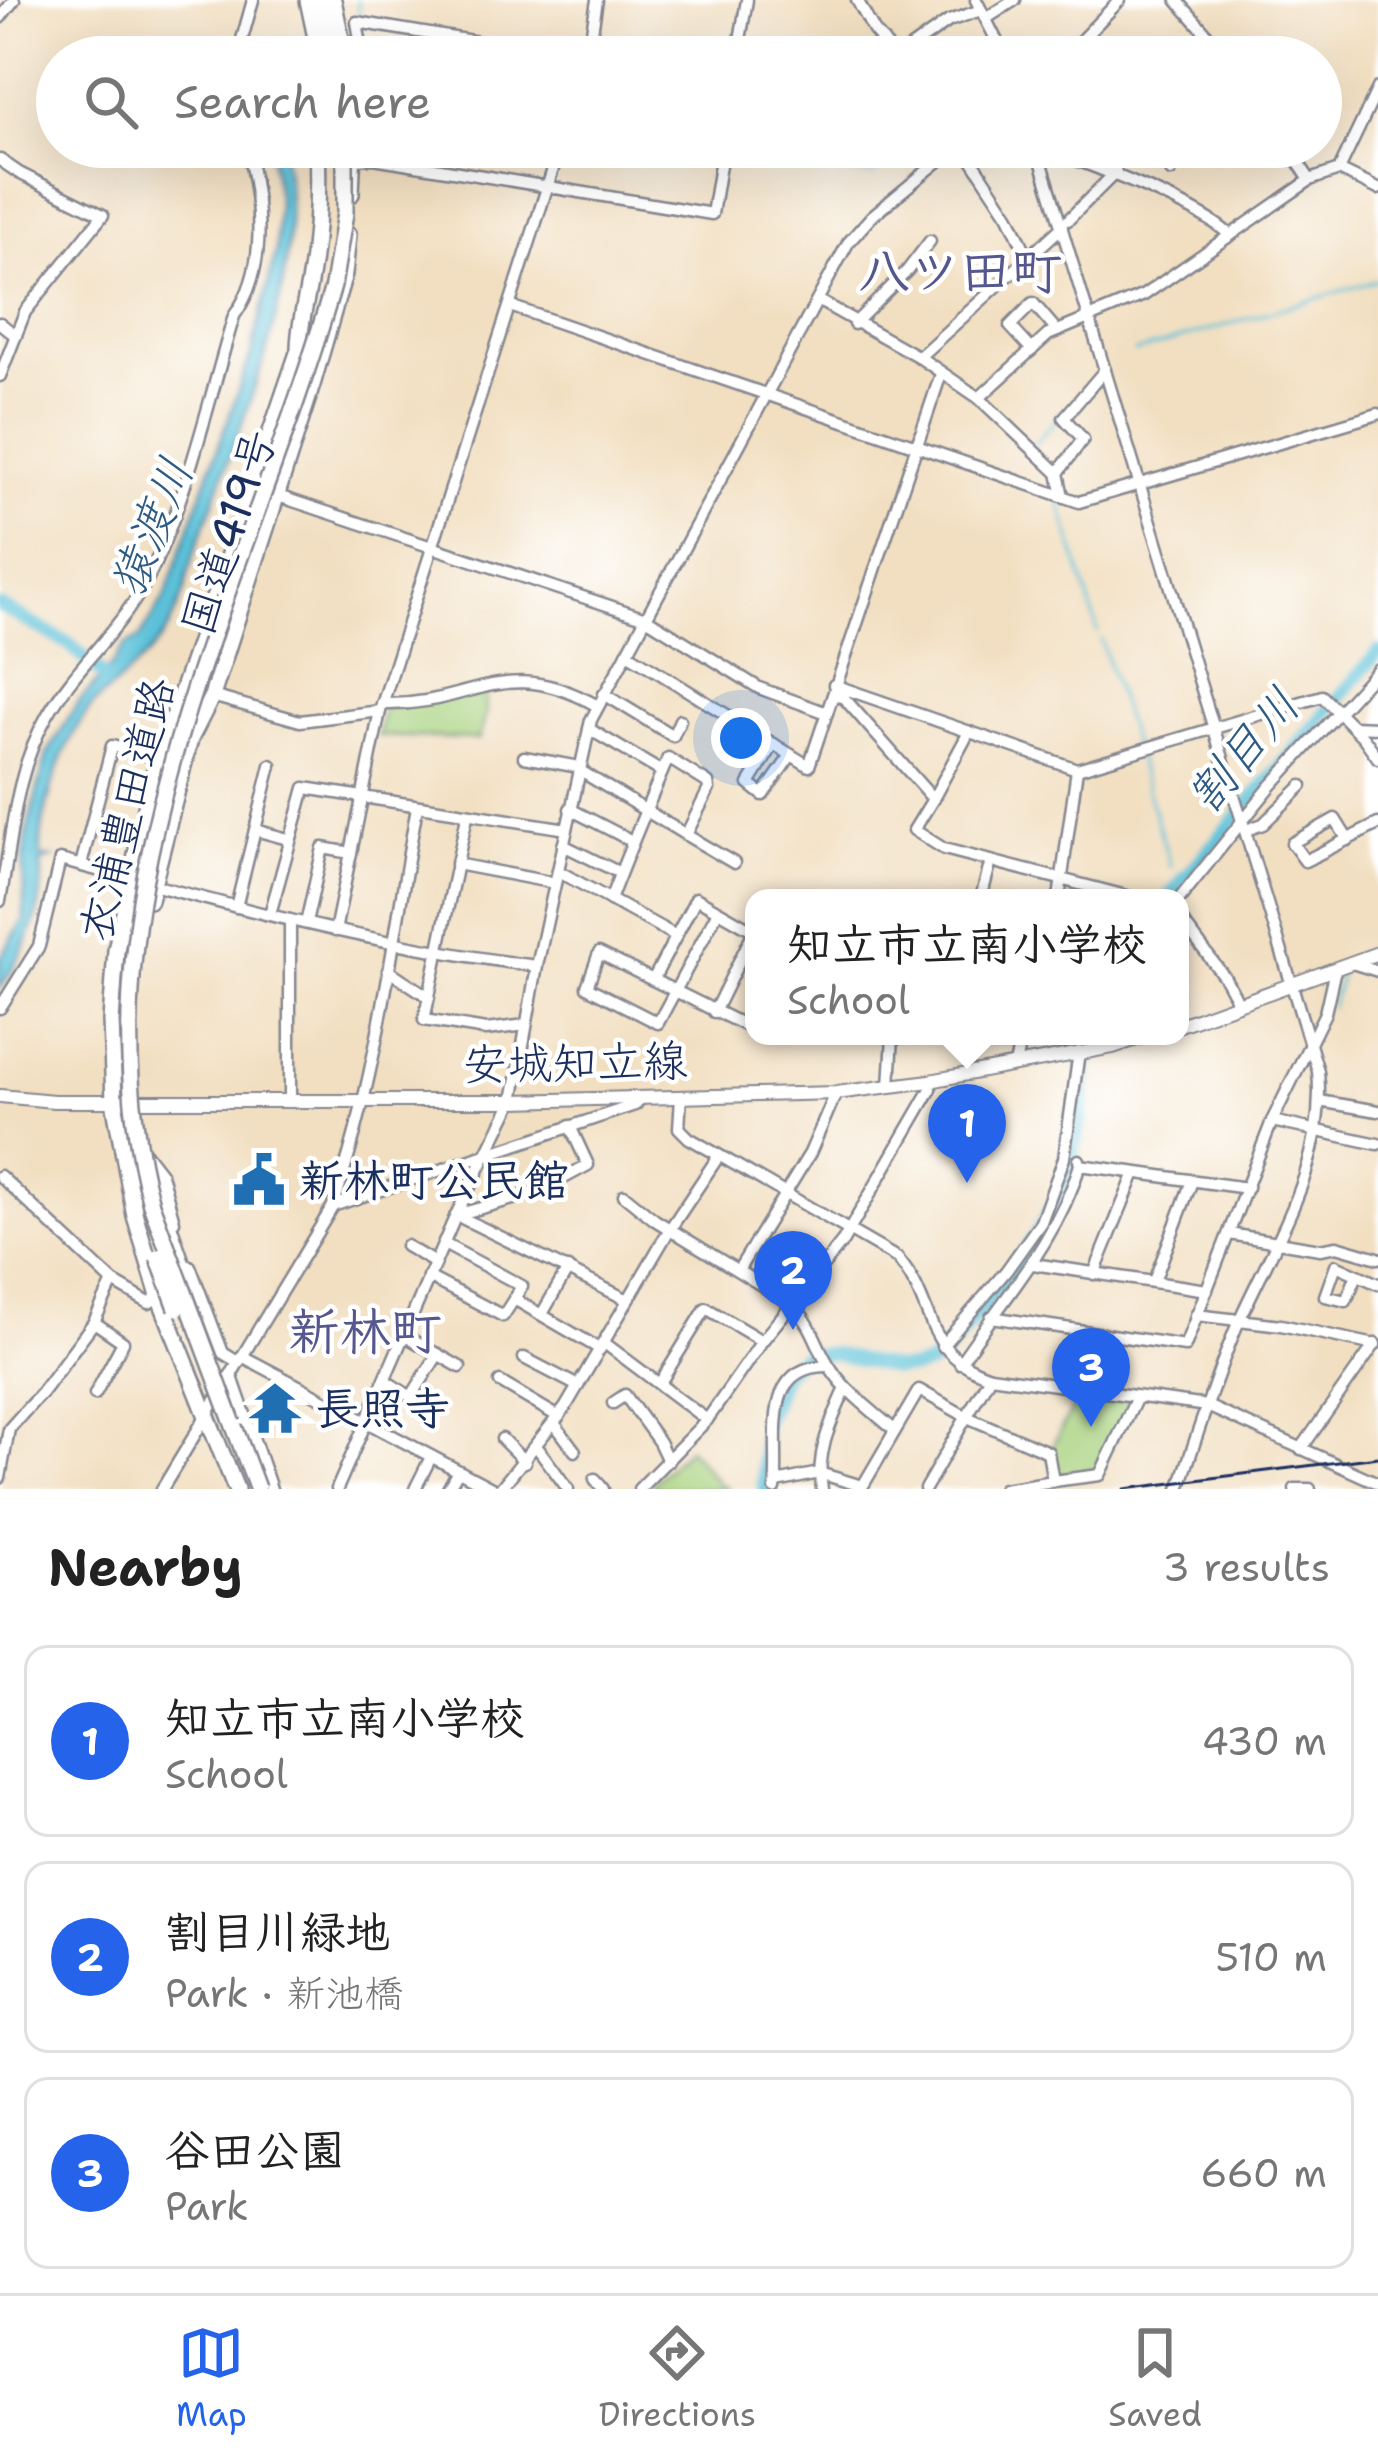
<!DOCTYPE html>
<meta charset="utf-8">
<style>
:root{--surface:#fff;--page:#f6f6f6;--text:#222;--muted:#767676;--line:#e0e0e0;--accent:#2563eb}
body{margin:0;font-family:"Shantell Sans","Klee One",sans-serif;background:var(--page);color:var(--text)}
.you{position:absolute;left:741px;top:738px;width:42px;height:42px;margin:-30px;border:9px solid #fff;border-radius:50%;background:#1a73e8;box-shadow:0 0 0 18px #1a73e833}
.badge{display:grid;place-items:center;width:78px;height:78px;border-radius:50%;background:var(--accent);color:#fff;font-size:39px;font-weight:700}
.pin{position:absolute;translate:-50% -99px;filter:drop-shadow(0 3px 6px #0008)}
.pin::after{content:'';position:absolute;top:63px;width:42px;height:36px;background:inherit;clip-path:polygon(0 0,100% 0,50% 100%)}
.popup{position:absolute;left:745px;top:889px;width:444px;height:156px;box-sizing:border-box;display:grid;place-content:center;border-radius:24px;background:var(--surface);filter:drop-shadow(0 3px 9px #0005);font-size:39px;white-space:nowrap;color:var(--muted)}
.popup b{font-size:45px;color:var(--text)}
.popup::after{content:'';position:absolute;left:50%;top:100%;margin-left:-24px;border:24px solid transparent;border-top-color:var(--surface)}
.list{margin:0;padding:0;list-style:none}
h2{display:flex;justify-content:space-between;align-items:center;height:156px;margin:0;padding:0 48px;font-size:51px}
h2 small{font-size:39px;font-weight:400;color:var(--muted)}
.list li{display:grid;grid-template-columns:78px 1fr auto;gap:36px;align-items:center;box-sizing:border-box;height:192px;margin:0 24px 24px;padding:0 24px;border:3px solid var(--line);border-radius:24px}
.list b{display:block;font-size:45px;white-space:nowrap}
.list p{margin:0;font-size:39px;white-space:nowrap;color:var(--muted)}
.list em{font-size:39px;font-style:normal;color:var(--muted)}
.icon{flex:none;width:66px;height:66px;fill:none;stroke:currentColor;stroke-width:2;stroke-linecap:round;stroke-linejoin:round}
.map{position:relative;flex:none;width:1378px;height:1489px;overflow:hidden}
.search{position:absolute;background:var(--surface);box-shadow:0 12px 48px #0002;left:36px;right:36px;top:36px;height:132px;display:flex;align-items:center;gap:30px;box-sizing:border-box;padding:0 42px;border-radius:66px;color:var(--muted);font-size:45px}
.sheet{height:804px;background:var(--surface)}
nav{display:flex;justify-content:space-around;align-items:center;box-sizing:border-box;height:168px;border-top:3px solid var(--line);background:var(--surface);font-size:33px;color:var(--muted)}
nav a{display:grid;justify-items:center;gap:6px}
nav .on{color:var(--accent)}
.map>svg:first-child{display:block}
.green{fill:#a8d27e;stroke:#62806e;stroke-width:3}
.water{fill:#5bc1d8;stroke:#3b789b;stroke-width:3}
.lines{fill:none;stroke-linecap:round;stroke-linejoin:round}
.stream{stroke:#5bc1d8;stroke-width:3}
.river{stroke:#5bc1d8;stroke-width:14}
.minor-casing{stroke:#868790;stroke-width:15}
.major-casing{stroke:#868790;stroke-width:16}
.highway-casing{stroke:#868790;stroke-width:20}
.minor{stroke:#fff;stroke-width:10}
.major{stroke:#fff;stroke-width:12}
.highway{stroke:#fff;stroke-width:15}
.rail{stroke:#1b2f5e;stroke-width:3}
.highway-bridge-casing{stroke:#868790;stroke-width:20;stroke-linecap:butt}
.highway-bridge{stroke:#fff;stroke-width:15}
.labels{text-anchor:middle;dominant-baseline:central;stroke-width:9;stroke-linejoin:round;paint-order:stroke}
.street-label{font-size:45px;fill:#1b2f5e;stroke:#fff}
.poi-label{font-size:45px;font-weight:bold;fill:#1b2f5e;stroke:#fff;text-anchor:start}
.water-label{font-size:48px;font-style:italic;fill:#2e5b83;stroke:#fff}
.quarter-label{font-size:51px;font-weight:bold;fill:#55578e;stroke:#fff}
</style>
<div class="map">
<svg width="1378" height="1489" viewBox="0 0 1378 1489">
<rect width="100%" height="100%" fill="#fff"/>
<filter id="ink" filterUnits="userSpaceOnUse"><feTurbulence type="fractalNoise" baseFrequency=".00833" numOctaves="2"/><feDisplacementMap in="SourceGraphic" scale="24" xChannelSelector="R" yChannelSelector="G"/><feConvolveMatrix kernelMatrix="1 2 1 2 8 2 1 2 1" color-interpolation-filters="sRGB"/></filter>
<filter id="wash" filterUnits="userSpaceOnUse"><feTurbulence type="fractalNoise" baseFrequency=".004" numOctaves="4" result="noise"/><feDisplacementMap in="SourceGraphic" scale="48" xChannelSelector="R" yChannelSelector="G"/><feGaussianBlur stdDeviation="2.7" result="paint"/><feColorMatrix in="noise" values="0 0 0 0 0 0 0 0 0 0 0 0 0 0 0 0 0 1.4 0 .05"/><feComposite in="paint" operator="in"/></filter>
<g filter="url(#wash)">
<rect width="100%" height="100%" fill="#f2dfc1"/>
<g class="green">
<polygon points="485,691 486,714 479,739 378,736 384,706"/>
<polygon points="1080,1393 1127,1400 1130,1405 1098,1470 1058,1477 1051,1449"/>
<polygon points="688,1448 719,1484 729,1489 657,1489 652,1483"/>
</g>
<path class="water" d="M269,147H282C310,269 252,391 213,504C203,532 188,563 185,591C178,605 173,621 165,634C147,659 121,680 98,700C66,731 38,813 41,857L52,858L41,863C47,910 25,952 0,989V958L24,919L23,863L28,826L47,754L77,704L112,665L125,645L139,639L165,597L251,354L276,252L278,199Z"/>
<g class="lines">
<g class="stream">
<polyline points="357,0 360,16"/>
<polyline points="727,149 864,174 873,174 909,147"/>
<polyline points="1135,352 1378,280"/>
<polyline points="1034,444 1062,413"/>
<polyline points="1060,502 1098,632"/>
<polyline points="1101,640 1134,747"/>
<polyline points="1137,757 1171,867"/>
<polyline points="1179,873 1184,875"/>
<polyline points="1331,1007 1341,974"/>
</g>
<g class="river">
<polyline points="0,606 69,644 109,680"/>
<polyline points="1168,898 1378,652"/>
<path d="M764,1489L763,1425L784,1373L801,1357L831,1353L895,1369H913L931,1364L949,1350C1035,1241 1090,1185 1086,1036"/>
</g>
</g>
</g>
<g filter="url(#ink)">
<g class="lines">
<g class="minor-casing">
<g id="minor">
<polyline points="857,0 874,31 896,57"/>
<polyline points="976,0 1005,57"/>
<polyline points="1177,0 1227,57"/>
<polyline points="0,18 14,0"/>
<polyline points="987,18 1015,0"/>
<polyline points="237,57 253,0"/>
<polyline points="363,57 357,22 570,57"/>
<polyline points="588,57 597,0"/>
<polyline points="737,57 747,0"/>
<polyline points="864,57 883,41"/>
<polyline points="898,57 949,21 981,10"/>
<polyline points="1065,57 1120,0"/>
<polyline points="963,147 986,147"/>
<path d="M1037,147L1318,1071C1327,1166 1275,1240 1238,1323C1215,1377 1198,1433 1179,1489"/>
<path d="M1038,147C1077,159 1207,208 1230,236"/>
<polyline points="1109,147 1117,176"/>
<polyline points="1164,147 1171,171"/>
<polyline points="1288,147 1310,180"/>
<polyline points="965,149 1009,216 1027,255"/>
<polyline points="354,159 374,158 712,214 723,147"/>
<polyline points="0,160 19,173 103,215 25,312 0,376"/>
<polyline points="1339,170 1378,88"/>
<polyline points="1068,220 1113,175"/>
<polyline points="819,301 919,357 979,398 1048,335 1144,295 1310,180 1339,170 1378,189"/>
<polyline points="510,306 1079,502 1378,414"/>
<polyline points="0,323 16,336"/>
<polyline points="854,324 907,271 930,241"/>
<polyline points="1032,350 1010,326 1033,303 1057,331"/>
<polyline points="919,357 1062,227"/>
<polyline points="979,398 1058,473 1063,496"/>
<polyline points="1058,473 1083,439 1064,418 1105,370"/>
<polyline points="278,496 646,618 759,688 827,713"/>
<polyline points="627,653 809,766 941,374"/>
<polyline points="834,685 1077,769 1322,696 1363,737 1378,758"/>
<polyline points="604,694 673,736 680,720"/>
<polyline points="834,694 844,698 933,799 914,830 944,849 1134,898"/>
<polyline points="212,696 300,721 380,711"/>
<path d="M382,704C475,707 500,652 598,706"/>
<polyline points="1352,726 1378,727"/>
<polyline points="589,729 662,772"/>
<polyline points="774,744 749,784 763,795 791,755"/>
<polyline points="524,757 579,767"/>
<path d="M579,770L686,835L709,789L708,783L668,758C648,805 628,852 610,900"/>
<polyline points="933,799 969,732"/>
<polyline points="570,809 632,841"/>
<polyline points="467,816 424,1020 486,1030 526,1025"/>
<polyline points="255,830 288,839"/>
<polyline points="1246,830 1263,824 1302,786"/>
<polyline points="686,835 734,863"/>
<polyline points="1348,840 1335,819 1292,843 1305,861 1378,824"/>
<polyline points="563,845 620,873"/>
<polyline points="456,864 555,883"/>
<polyline points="81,865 112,746 153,757"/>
<polyline points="558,871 676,936"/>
<polyline points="981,898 991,861"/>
<polyline points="1059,898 1077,769"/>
<polyline points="1180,898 1270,787 1378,669"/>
<path d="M0,901C12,837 14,774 47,716C77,663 127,625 153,568C189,489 209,400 234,316C269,267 260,203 247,147"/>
<polyline points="236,907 271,765"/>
<polyline points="270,914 305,788 567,829"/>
<polyline points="1180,918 1225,978 1239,1004"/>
<polyline points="306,923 323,848 351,853"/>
<polyline points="335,931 380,711 560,147"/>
<polyline points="754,931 696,898 653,980 754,1030"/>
<polyline points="1352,963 1378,971"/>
<polyline points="388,970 429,997"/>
<polyline points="653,980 599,953 587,987 658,1023 718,911"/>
<path d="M0,1008L39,946L60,860C218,903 375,946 537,966"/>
<polyline points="714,1012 754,931"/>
<polyline points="1015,1065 1021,1036"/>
<polyline points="890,1086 893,1036"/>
<path d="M681,1097L679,1128L689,1138L897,1258C937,1303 920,1353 990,1376L1207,1406L1378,1483"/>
<polyline points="290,1101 290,920"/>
<polyline points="1319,1101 1378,1111"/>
<polyline points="1272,1121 1378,1144"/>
<polyline points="144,1152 161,1174 174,1221"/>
<polyline points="1079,1160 1080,1165 1247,1188"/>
<polyline points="0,1176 113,1282 149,1303 159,1296"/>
<path d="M624,1195L655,1220L792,1304C816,1328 815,1346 832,1370C848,1394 873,1411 894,1430"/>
<polyline points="333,1206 635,1105 641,1098"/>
<polyline points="456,1215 628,1300"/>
<polyline points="456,1215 538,1192 588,1165 570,1126"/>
<polyline points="1229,1234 1320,1249 1337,1246 1378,1258"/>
<polyline points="444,1244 522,1286 514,1299"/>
<polyline points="406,1246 435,1263"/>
<polyline points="1033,1264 1207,1290"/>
<polyline points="190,1266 223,1353 238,1362"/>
<polyline points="739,1269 810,1153 836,1093"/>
<polyline points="1094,1274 1135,1173"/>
<polyline points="1357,1275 1346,1301 1325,1296 1336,1265 1378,1284"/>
<polyline points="428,1277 503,1316 514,1299 600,1349"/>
<polyline points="1154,1281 1192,1181"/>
<polyline points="542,1314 568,1269"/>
<polyline points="1196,1315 1281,1325 1375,1345"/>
<polyline points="991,1317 1185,1346 1272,1121 1325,1013 1335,969"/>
<polyline points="94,1322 123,1342 95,1394"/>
<polyline points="405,1336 460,1367"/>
<polyline points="603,1342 707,1420"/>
<polyline points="942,1346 1006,1271 1041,1222 1064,1158 1079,1052"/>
<polyline points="242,1356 493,1489"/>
<polyline points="524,1358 578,1386"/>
<path d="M960,1363C1004,1297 1056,1243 1080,1165"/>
<polyline points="231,1374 271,1489"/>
<polyline points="386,1381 411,1397 438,1354"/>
<polyline points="500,1382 559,1417"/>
<polyline points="660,1383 706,1308 762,1341"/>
<polyline points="1070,1388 1082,1331"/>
<polyline points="613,1403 625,1395 659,1442 668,1461"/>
<polyline points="554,1423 575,1451"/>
<polyline points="502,1439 525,1462"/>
<polyline points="537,1447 568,1489"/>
<polyline points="1301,1449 1375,1344"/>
<polyline points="0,1478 9,1429 42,1392 94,1322 113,1282"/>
<polyline points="595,1479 603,1489"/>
<polyline points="1053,1481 1100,1475 1137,1397"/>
<polyline points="777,1482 819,1473 862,1486"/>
<path d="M162,1489L333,1206C377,1078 393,939 417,807"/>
<polyline points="337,1489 456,1215 513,1101 537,966 591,720 848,243 872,216 956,147"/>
<polyline points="415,1489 431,1457"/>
<polyline points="448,1489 458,1471"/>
<polyline points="500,1489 565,1408 668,1232 718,1157"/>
<polyline points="639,1489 707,1420 762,1341 843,1241 931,1089 930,1081"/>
<path d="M775,1489C781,1445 758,1365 828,1366"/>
<path d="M822,1489C815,1453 832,1420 846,1388"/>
<polyline points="861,1489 919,1390 967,1417 1048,1452 1053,1481 1003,1489"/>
<polyline points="925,1489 990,1376"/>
<polyline points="1295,1489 1310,1489"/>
</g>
</g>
<g class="major-casing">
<g id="major">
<polyline points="1180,1025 1378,953"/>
<polyline points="0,1096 54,1101 513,1101 836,1093 930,1081 1113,1047 1146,1036"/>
</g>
</g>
<g class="highway-casing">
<g id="highway">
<polyline points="308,0 320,57"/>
<polyline points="322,0 335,57"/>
<polyline points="333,0 345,57"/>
<polyline points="351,194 353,147"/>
<polyline points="149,900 190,739 212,696 312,385 344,274 348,235"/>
<polyline points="153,1180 187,1279"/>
<path d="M236,1489L159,1296L135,1216L114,1101L111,1021L116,950L152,779L299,350C299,326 305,306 309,283C317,239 319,192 317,147"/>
</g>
</g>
<use href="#minor" class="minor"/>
<use href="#major" class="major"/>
<use href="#highway" class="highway"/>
<polyline class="rail" points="1125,1489 1378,1457"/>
<g class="highway-bridge-casing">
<g id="highway-bridge">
<polyline points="158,1257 177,1308"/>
<path d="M257,1488L151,1204C68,890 248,582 333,286L345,213V147"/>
</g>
</g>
<use href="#highway-bridge" class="highway-bridge"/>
</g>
</g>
<defs>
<g id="civic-bare" transform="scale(4.14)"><path d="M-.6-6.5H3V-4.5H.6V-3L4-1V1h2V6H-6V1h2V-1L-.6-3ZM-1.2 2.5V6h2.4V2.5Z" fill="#1f6fb2" stroke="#fff" stroke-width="2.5" paint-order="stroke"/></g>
<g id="temple-bare" transform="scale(4.14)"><path d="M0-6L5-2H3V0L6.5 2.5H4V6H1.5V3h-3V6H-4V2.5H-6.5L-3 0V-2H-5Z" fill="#1f6fb2" stroke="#fff" stroke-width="2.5" paint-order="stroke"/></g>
</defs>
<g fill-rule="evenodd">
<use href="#civic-bare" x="259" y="1180"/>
<use href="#temple-bare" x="275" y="1408"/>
</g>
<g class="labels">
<g class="street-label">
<text transform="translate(228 532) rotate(-72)">国道419号</text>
<text transform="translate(126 809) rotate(-76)">衣浦豊田道路</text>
<text transform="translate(575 1062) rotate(-1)">安城知立線</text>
</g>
<g class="poi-label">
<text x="299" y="1180">新林町公民館</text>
<text x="315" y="1408">長照寺</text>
</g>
<g class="water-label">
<text transform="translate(151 527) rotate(-68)">猿渡川</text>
<text transform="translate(1243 750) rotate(-50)">割目川</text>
</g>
<g class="quarter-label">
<text x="960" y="271">八ツ田町</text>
<text x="365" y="1331">新林町</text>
</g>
</g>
</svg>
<div class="you"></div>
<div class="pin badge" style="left:967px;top:1183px">1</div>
<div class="popup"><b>知立市立南小学校</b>School</div>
<div class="pin badge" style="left:793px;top:1330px">2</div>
<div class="pin badge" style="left:1091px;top:1427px">3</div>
<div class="search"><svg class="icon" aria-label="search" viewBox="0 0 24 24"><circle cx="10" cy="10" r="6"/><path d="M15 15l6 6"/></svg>Search here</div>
</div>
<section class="sheet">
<h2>Nearby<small>3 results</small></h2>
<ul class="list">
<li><span class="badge">1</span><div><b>知立市立南小学校</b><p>School</p></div><em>430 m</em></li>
<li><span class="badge">2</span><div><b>割目川緑地</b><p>Park · 新池橋</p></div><em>510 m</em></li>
<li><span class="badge">3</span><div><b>谷田公園</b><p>Park</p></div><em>660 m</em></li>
</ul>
</section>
<nav>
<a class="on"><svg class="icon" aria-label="map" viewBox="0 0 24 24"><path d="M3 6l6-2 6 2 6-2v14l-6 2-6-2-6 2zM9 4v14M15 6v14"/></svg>Map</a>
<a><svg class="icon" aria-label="directions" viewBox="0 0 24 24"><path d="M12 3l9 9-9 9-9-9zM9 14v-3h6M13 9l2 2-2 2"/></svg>Directions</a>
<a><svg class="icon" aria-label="saved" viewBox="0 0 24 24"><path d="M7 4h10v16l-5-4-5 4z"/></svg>Saved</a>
</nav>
